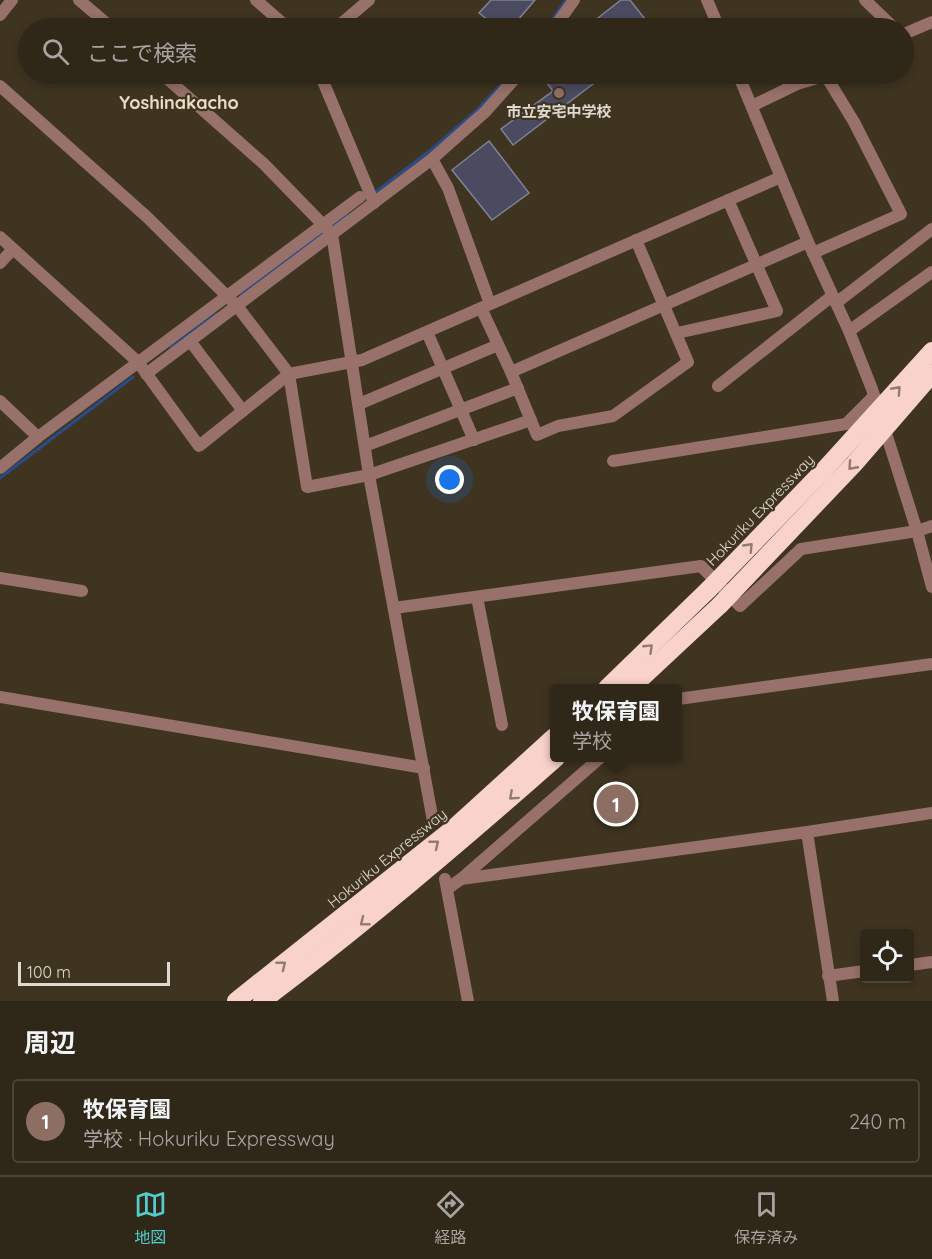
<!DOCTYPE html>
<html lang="ja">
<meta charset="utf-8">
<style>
:root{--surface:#2f2718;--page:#3b3325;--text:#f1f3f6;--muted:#a7a5a2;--line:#4a4437;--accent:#52cdce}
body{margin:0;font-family:Quicksand,"Noto Sans JP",sans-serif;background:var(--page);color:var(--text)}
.controls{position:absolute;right:18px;bottom:18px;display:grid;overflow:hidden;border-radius:6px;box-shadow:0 3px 9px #0003}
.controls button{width:54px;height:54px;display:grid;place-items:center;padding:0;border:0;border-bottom:2px solid var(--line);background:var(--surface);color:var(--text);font:30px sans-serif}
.scale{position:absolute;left:18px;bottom:15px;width:152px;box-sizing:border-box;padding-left:6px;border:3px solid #e0d9cd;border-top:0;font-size:16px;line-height:21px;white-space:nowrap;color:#e0d9cd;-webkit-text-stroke:4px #3f3420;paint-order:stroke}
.you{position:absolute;left:450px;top:480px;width:21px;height:21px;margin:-15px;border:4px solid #fff;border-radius:50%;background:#1a73e8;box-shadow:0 0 0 9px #1a73e833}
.badge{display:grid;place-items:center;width:39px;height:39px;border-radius:50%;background:var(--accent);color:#fff;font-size:20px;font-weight:700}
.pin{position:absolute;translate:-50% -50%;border:3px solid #fff;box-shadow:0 2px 6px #0006}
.popup{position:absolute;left:550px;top:684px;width:132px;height:78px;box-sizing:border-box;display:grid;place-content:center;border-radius:6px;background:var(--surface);filter:drop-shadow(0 2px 4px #0005);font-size:20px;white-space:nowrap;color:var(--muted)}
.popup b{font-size:22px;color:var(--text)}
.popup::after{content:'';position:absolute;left:50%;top:100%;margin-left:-12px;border:12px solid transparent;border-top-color:var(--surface)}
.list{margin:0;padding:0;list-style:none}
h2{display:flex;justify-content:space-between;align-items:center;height:78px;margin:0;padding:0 24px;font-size:26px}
h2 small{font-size:20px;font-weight:400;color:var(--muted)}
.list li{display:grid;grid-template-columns:39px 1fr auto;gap:18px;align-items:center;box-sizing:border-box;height:84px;margin:0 12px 12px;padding:0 12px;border:2px solid var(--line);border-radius:6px}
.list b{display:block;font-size:22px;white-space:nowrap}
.list p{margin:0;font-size:20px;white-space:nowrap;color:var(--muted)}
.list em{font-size:20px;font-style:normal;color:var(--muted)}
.icon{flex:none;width:33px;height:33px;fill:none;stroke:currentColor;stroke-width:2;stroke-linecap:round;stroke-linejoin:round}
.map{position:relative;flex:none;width:932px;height:1001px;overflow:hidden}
.search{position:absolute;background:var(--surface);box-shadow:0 3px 9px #0003;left:18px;right:18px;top:18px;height:66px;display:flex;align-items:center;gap:15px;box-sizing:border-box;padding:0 21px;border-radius:33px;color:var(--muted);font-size:22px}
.sheet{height:174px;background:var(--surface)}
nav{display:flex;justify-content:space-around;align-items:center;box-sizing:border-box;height:84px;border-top:2px solid var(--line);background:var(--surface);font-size:16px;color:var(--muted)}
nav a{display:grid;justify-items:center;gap:3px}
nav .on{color:var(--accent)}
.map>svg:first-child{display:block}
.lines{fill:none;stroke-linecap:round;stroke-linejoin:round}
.stream{stroke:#2a4a89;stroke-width:3}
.building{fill:#4a4b60;stroke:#808198;stroke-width:1.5}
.minor{stroke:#97716a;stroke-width:12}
.highway{stroke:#f9d3cb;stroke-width:18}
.highway-bridge{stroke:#f9d3cb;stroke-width:18}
.oneway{stroke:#937c6d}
.education-dot{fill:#8d6e63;stroke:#3f3420;stroke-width:2}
.labels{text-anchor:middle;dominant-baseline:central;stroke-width:4.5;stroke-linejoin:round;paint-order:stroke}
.poi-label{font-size:15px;font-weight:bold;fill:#e0d9cd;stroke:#3f3420}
.street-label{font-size:15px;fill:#e0d9cd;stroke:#3f3420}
.quarter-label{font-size:18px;font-weight:bold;fill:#ebddc5;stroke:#3f3420}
</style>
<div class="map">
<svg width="932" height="1001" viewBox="0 0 932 1001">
<rect width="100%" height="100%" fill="#3f3420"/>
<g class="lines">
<g class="stream">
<polyline points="546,28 566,0"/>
<polyline points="373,194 432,149 476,111 511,74"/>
<polyline points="331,227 347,214"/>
<polyline points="241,295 325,231"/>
<polyline points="170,348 216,314"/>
<polyline points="0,478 133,377"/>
</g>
</g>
<g class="building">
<polygon points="491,0 535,0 511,28 498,28 479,13"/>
<polygon points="621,0 630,0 652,28 600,28 594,21"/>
<polygon points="560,74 606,74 513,145 501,129 553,91 547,83"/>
<polygon points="489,141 529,193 492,220 452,170"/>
</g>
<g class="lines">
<g class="minor">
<polyline points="79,0 112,28"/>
<polyline points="256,0 288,28"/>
<polyline points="707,0 719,28"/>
<polyline points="865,0 894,28"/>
<polyline points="0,15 12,0"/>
<polyline points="336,28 369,0"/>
<polyline points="554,28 574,0"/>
<polyline points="904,34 932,22"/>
<polyline points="162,74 264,164 332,234 369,475 433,821"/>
<polyline points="320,74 374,203"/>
<polyline points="738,74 808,242 849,331 872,389 917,531 932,587"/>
<polyline points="0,86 147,217 237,306 289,374 307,487 369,475 531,420"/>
<polyline points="752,106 797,84 831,74"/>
<polyline points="432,159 448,188 490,304"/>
<polyline points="0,237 138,362 199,446 289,374 362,360 781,177"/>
<polyline points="813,253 901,214 854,122 826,76"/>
<polyline points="0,263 13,249"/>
<polyline points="836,303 932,229"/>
<polyline points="481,308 511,372 537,435 558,426 613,416 688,362 636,240"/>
<polyline points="849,331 932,272"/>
<polyline points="427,332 474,440"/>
<polyline points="677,333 777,311 728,200"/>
<polyline points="190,341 243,411"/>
<polyline points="511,372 808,242"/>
<polyline points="146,374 432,159 485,112 519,74"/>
<polyline points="718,386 832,296"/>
<polyline points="0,401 38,437"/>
<polyline points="359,404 498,345"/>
<polyline points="365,446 518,388"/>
<polyline points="613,461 846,424 874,396"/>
<polyline points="0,468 38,437 360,197"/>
<polyline points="0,578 82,591"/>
<polyline points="477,597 502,725"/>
<polyline points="394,608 701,566 740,606 801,549 917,531 932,526"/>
<polyline points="0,697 424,768"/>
<polyline points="678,699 932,664"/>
<polyline points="807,832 833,1001"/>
<polyline points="445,879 468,1001"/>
<polyline points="461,879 807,832 932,813"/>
<polyline points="447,889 461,879 600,758"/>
<polyline points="910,965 932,962"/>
<polyline points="828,976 864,971"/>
</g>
<g class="highway">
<polyline points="607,688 709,589"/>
<polyline points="631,688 720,605"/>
<polyline points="236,1001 455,827 554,737"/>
<path d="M262,1001C364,925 461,842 556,758"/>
</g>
<g class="highway-bridge">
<polyline points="709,589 824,470 932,351"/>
<polyline points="720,605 854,464 932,374"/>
</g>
</g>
<defs><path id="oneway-chevron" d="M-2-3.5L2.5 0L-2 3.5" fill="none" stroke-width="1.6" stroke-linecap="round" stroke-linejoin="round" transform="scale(1.5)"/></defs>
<g class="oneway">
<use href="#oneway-chevron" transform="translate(897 390) rotate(-48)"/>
<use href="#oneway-chevron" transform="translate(852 466) rotate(132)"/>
<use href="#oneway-chevron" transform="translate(749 547) rotate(-46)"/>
<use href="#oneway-chevron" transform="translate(649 648) rotate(-44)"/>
<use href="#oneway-chevron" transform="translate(513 796) rotate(138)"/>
<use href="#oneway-chevron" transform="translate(435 844) rotate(-39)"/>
<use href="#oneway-chevron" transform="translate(364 922) rotate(141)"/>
<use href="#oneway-chevron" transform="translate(282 965) rotate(-38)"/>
</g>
<circle class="education-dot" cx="559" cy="93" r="6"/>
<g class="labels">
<g class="poi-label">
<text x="559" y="111">市立安宅中学校</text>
</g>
<g class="street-label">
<text transform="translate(760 510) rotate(-46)">Hokuriku Expressway</text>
<text transform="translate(387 858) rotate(-39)">Hokuriku Expressway</text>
</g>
<g class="quarter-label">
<text x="179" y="102">Yoshinakacho</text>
</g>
</g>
</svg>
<div class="controls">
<button><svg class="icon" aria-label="locate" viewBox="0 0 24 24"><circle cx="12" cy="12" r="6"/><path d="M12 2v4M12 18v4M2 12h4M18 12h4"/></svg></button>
</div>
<div class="scale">100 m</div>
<div class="you"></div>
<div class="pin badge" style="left:616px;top:804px;background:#8d6e63">1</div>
<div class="popup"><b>牧保育園</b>学校</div>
<div class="search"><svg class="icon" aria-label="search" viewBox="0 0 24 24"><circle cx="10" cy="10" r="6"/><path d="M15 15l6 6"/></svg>ここで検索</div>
</div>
<section class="sheet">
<h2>周辺<small></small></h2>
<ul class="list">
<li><span class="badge" style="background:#8d6e63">1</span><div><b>牧保育園</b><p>学校 · Hokuriku Expressway</p></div><em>240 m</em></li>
</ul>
</section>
<nav>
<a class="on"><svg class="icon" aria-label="map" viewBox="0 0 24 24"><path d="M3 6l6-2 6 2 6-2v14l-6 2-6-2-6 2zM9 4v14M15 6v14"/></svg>地図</a>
<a><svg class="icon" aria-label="directions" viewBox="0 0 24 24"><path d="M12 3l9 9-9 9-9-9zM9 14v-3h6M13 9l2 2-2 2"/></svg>経路</a>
<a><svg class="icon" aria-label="saved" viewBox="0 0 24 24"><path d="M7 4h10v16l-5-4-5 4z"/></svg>保存済み</a>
</nav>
